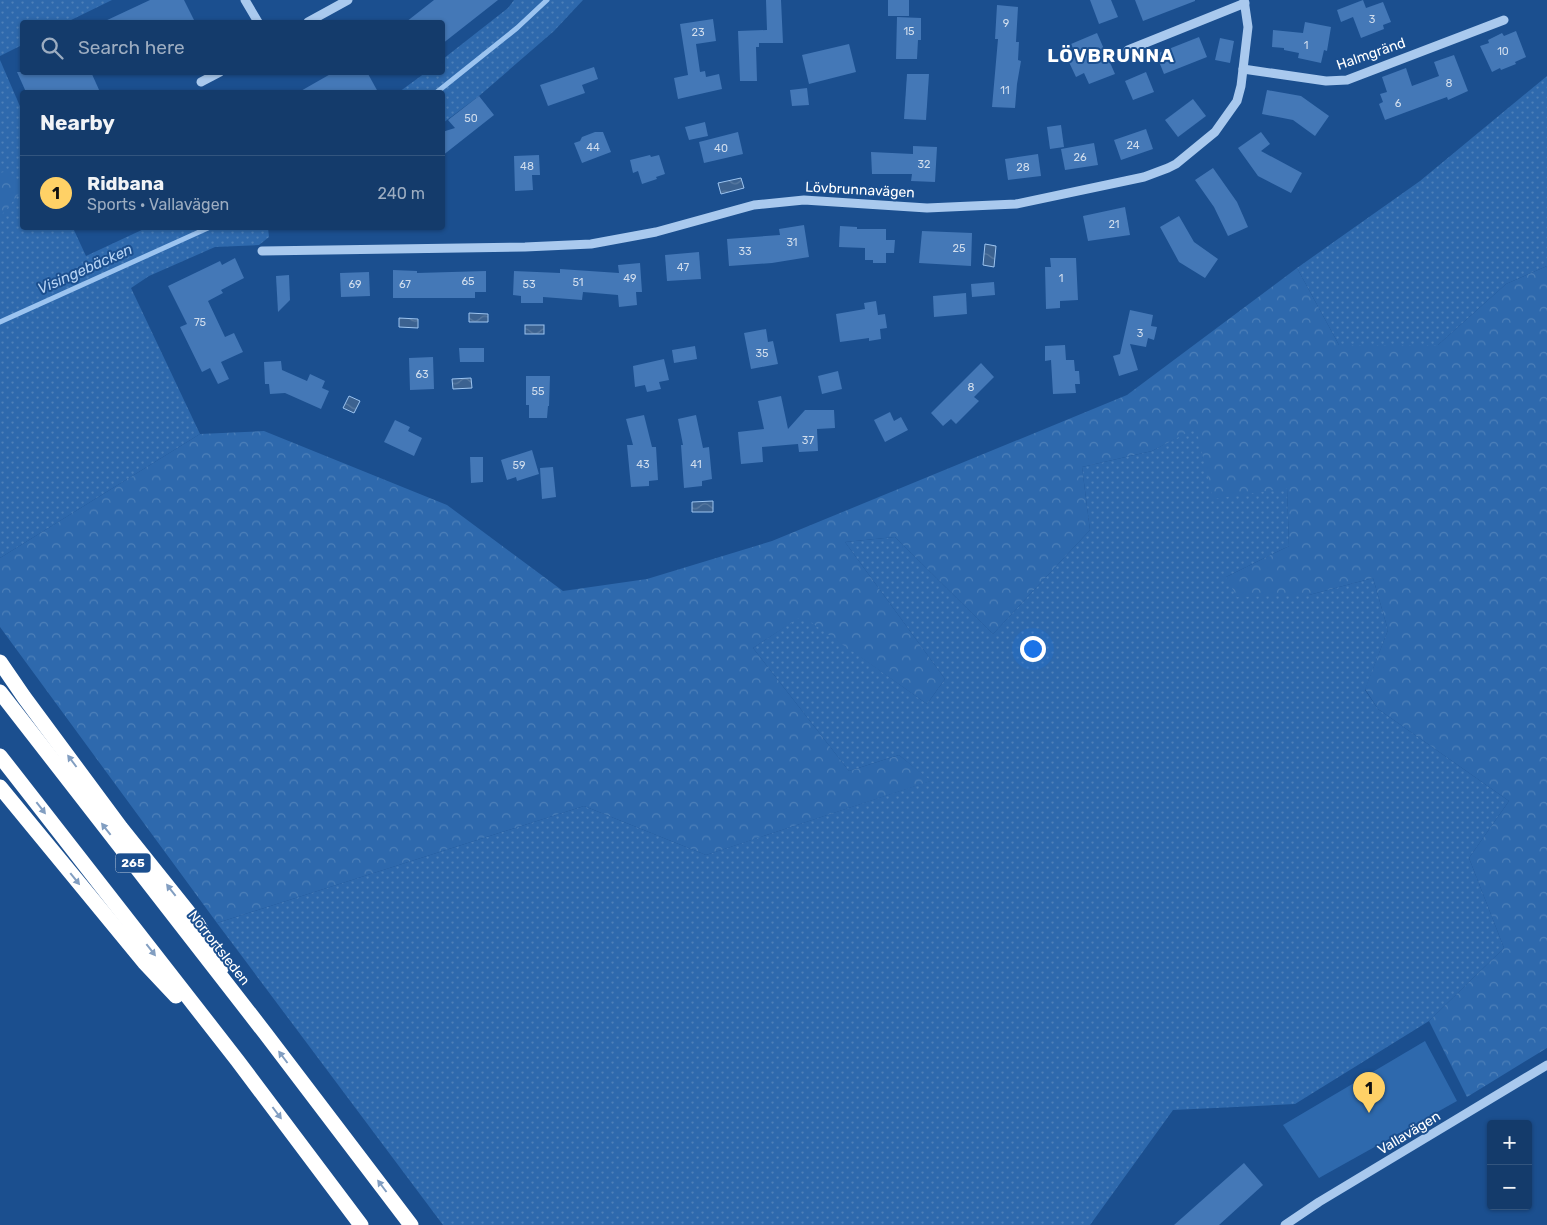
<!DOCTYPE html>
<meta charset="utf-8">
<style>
:root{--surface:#143b6b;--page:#1d4271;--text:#f1f3f6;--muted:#9dadc1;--line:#33557e;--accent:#ffd166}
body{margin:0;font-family:Rubik,sans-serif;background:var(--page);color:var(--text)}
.controls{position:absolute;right:15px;bottom:15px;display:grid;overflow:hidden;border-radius:5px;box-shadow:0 1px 4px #0004}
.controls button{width:45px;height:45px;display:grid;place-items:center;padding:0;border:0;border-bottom:1px solid var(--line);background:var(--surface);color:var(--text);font:25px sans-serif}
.you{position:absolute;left:1032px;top:648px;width:18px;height:18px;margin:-12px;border:4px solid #fff;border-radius:50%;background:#1a73e8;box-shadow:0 0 0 8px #1a73e833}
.badge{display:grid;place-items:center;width:32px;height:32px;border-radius:50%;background:var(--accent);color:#111;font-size:16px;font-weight:700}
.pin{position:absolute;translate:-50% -41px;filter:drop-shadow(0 1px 2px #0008)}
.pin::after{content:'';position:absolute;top:26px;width:18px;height:15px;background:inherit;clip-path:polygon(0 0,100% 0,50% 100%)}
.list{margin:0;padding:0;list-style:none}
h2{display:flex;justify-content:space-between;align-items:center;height:65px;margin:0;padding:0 20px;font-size:21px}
h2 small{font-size:16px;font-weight:400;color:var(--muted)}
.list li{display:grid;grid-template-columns:32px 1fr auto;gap:15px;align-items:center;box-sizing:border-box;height:75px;padding:0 20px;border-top:1px solid var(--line)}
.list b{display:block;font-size:19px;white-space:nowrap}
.list p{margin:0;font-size:16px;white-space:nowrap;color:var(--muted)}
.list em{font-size:16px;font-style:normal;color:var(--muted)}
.icon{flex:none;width:28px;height:28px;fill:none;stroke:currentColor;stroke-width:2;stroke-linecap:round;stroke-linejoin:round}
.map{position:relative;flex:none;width:1547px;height:1225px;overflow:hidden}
.search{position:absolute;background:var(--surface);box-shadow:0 1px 4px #0004;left:20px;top:20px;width:425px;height:55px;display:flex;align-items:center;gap:12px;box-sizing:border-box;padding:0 18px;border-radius:5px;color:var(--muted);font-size:19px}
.panel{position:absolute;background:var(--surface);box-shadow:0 1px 4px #0004;left:20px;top:90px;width:425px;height:140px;border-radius:5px}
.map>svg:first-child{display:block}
.grass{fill:url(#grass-dots)}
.forest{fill:url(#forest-crowns)}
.pitch{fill:#2e69ad}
.water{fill:url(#water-waves);stroke:#9cc4f0}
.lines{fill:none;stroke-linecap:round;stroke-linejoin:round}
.stream{stroke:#9cc4f0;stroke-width:5}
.building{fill:#4478b7}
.minor{stroke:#a9c9ee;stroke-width:9}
.highway{stroke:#fff;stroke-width:15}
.oneway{fill:#829ec1}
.labels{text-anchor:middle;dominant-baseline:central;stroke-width:4;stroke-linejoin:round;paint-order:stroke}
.number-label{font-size:11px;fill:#d0dded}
.shield{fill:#1b4f8f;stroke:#bbcadd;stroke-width:1}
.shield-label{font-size:12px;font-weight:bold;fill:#fff}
.street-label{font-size:14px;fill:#fff;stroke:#1b4f8f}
.water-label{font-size:15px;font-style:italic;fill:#b5d3f5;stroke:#1b4f8f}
.district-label{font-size:19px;font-weight:bold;letter-spacing:1px;fill:#fff;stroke:#1b4f8f}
</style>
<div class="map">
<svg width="1547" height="1225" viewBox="0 0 1547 1225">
<defs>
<pattern id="grass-dots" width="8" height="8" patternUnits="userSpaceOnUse" patternTransform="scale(1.25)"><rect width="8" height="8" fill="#2e69ad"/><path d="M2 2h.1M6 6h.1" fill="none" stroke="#4d80b9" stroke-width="1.8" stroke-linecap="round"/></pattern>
<pattern id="forest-crowns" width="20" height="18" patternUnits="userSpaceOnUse" patternTransform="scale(1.25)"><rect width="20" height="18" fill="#2e69ad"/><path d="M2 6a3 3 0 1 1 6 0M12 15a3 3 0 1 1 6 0" fill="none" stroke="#4d80b9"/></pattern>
<pattern id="water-waves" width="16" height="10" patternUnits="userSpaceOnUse" patternTransform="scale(1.25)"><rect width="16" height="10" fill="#3c6290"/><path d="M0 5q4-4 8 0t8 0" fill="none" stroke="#597aa1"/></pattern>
</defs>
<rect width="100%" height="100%" fill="#1b4f8f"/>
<g class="grass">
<polygon points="0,0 112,0 67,22 22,22 22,45 0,56"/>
<polygon points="514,0 583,0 554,31 479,96 443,123 442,92 399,92 425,73 442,72 443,59 508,8"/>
<polygon points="0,60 22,111 22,228 73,228 86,256 146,228 268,228 269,237 259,245 215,247 149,276 131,288 200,434 0,558"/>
<polygon points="1547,76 1547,266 1506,284 1438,345 1339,345 1297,268 1420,181"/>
<polygon points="1196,427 1287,488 1289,546 1226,577 1309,595 1373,578 1388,630 1365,690 1378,709 1509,801 1469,858 1504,948 1429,1021 1295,1104 1173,1110 1090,1225 443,1225 217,923 584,806 706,855 930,781 899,755 849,771 753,648 802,615 927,704 945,679 845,542 895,537 993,634 1090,530 1082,467 1152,451"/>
</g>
<g class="forest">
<polygon points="7,171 22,190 0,217 0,173"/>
<polygon points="1547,266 1547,1048 1467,1097 1429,1021 1504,948 1469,858 1509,801 1378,709 1365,689 1388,630 1373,578 1309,595 1237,597 1226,577 1289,546 1287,488 1213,499 1196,428 1152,451 1082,467 1090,530 993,634 895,537 845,542 945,679 927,704 802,616 753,648 849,771 899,755 931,781 706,855 584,806 217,923 0,627 0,558 200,434 264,431 447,505 563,591 647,579 772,541 1127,395 1297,268 1339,345 1438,345 1506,284"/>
</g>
<polygon class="pitch" points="1425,1041 1457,1101 1319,1178 1283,1125"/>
<g class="water">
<polygon points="741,178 744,188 721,194 718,183"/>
<polygon points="985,244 996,246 994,267 983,265"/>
<polygon points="469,313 488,314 488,322 469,322"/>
<polygon points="399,318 418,319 418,328 399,327"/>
<rect x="525" y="325" width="19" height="9"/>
<polygon points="471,378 472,388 453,389 452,379"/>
<polygon points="349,396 360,401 354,413 343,408"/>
<polygon points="713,501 713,512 692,512 692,502"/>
</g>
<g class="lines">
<g class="stream">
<polyline points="437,92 517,28 547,0"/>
<polyline points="0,322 208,228"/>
</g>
</g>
<g class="building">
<polygon points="150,0 184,0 195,22 103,22"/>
<polygon points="434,0 498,0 442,44 442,22 406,22"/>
<polygon points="766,0 781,0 783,43 759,43 759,47 756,47 757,81 740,81 738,31 767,30"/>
<rect x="888" y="0" width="21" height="16"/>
<polygon points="1090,0 1111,0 1118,17 1099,24"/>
<polygon points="1135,0 1195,0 1195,1 1143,21"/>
<polygon points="1363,0 1366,8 1383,2 1391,22 1383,25 1384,29 1361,38 1353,17 1341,22 1337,10"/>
<polygon points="997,5 1018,7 1016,42 1019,42 1018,60 1021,61 1017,84 1015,108 992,107 998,39 995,39"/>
<polygon points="897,17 921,18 921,40 918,40 917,59 896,59"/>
<polygon points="713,19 716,41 696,44 700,72 705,71 706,77 719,74 722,89 678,99 674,78 688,75 680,24"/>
<polygon points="1305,22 1331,27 1327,51 1324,50 1321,63 1298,58 1299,53 1284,50 1284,48 1272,47 1273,30 1303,33"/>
<polygon points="1516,31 1526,57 1515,62 1516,64 1501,70 1500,68 1492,72 1480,46 1489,43 1488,40 1502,33 1504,36"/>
<polygon points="1097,33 1115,74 1089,84 1084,73 1076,77 1068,60 1077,56 1071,44"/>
<polygon points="1199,37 1207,57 1164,74 1156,54"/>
<polygon points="1220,38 1234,41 1230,63 1215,60"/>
<polygon points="849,44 856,72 809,84 802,55"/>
<polygon points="1454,55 1468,91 1448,100 1447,97 1436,101 1385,120 1379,104 1383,102 1380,94 1387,92 1382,77 1406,68 1412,86 1439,76 1434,62"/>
<polygon points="594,67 598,79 582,85 585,93 548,106 540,85"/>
<polygon points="17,72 91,72 100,92 26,92"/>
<polygon points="334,72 367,72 378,92 299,92"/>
<polygon points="1146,72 1154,92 1133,100 1125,81"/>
<polygon points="907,74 929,74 926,120 904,119"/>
<polygon points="807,88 809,105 792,106 790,90"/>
<polygon points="1267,90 1301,96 1329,116 1315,136 1293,120 1262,114"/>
<polygon points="479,96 494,115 442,156 442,132 455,128 448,120"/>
<polygon points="1193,99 1206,116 1178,137 1165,120"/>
<polygon points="705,122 708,136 689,140 685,127"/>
<polygon points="1061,125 1064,147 1050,149 1047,127"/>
<polygon points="1146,129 1153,149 1121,160 1114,140"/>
<polygon points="595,132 603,132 611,152 582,163 574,143 580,141 582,137"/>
<polygon points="738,132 743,154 704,163 699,142"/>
<polygon points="1261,132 1270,144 1261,151 1302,173 1291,193 1258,176 1238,148"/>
<polygon points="1094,143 1098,165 1065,170 1061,149"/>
<polygon points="913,146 937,147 935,182 911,181 912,174 872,174 871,152 913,154"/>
<polygon points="1038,154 1041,176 1008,180 1005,159"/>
<polygon points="539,155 540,175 532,175 533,190 515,191 514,156"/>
<polygon points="650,155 651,157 659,155 665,174 656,177 657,179 642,184 638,171 633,173 630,160"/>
<polygon points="1213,168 1237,202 1248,227 1228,236 1214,207 1195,180"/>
<polygon points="1125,207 1130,235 1088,241 1083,216"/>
<polygon points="1179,216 1194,242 1218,259 1205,278 1179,262 1160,227"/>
<polygon points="804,225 809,257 772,263 729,266 727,239 780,235 779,229"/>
<polygon points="840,226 857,227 857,229 886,229 886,240 895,240 894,253 886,253 886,263 873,263 873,260 865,260 865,248 839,247"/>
<polygon points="922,231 972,233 971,266 919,263"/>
<polygon points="699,252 701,279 667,281 665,255"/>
<polygon points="235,258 244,278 221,290 223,293 208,301 225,337 234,333 243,352 221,362 229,379 218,384 210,368 202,372 180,327 187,324 168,286 220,261 222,265"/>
<polygon points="1050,258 1076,258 1078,300 1060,301 1060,308 1046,309 1045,267 1051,267"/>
<polygon points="640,263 642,292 636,292 637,305 619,307 618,295 583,292 582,300 543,297 543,303 521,303 521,296 513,295 514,271 560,273 560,269 619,273 618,265"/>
<polygon points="393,270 417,271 417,273 486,271 486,292 475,292 475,298 393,298"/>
<polygon points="369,272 370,296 341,297 340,273"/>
<polygon points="289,275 290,300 278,312 276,276"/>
<polygon points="994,282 995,295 972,297 971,284"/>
<polygon points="966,293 967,314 934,317 933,296"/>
<polygon points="876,301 878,315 885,314 887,328 880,329 881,339 869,341 869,338 840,342 836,314 865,309 864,303"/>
<polygon points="1130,310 1153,315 1151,326 1157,327 1154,340 1148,338 1146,347 1130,344 1138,370 1119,376 1113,356 1120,354"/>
<polygon points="766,329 768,342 773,341 778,364 751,369 744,333"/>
<polygon points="1065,345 1066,360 1074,360 1075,371 1079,371 1080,384 1075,384 1076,393 1053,394 1051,360 1045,361 1045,346"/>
<polygon points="695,346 697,359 674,363 672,350"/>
<polygon points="459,348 484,348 484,362 460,362"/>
<polygon points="433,357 434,389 410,390 409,358"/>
<polygon points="664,359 669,380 659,382 661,389 647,392 645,385 635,387 633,366"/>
<polygon points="281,361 282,370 307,381 310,374 325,381 322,388 329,391 321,409 285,393 270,394 269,384 265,384 264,362"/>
<polygon points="981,363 994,377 974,397 979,401 956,424 951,419 943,426 931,413"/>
<polygon points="838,371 842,389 822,394 818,376"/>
<polygon points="526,376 550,376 549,406 548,406 547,418 529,418 529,405 526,405"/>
<polygon points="781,396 788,429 805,410 834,410 835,428 817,429 818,451 799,452 798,444 762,447 763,462 741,464 738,432 764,429 758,401"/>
<polygon points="890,412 894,421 901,417 908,430 885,442 874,420"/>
<polygon points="644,415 652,447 656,447 658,480 649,481 649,486 631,487 627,445 633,445 626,419"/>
<polygon points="696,415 703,448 709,447 712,479 702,481 702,486 684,488 681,445 683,445 678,419"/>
<polygon points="395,420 410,427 408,431 422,438 414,456 384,442"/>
<polygon points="532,450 539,474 517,481 516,477 507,480 501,460"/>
<polygon points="470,457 483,457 483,482 471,483"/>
<polygon points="553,467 556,497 542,499 540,468"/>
<polygon points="1244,1163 1263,1185 1219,1225 1174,1225"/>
</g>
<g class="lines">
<g class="minor">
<polyline points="245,0 258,22"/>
<polyline points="308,22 348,0"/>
<polyline points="1128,50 1245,3"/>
<polyline points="1243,69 1326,81 1347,80 1504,20"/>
<polyline points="201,82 220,72"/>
<polyline points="262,251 525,247 591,244 656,232 754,205 804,200 927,208 1016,204 1144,177 1168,168 1176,164 1215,132 1237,101 1241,86 1248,27 1244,0"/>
<polyline points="1285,1225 1319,1202 1547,1065"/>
</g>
<g class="highway">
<polyline points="0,662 24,697 121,828 197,923 223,966"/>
<polyline points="0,692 265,1033 411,1225"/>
<polyline points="0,756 237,1060 361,1225"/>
<polyline points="0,787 144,962 176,996"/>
</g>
</g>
<defs><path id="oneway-solid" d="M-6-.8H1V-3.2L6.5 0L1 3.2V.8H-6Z" transform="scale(1.25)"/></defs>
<g class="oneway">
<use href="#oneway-solid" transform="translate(72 761) rotate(-127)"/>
<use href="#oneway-solid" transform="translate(41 808) rotate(52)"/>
<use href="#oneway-solid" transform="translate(106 829) rotate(-128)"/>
<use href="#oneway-solid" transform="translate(75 879) rotate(51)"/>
<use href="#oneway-solid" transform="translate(171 890) rotate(-128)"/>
<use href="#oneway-solid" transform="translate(151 950) rotate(52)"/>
<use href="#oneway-solid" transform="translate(283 1057) rotate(-127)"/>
<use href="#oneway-solid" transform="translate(277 1113) rotate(53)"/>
<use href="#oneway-solid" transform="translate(382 1186) rotate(-127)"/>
</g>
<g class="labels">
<g class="number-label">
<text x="1372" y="19">3</text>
<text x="1006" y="23">9</text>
<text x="909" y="31">15</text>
<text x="698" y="32">23</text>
<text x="1306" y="45">1</text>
<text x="1503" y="51">10</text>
<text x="1449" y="83">8</text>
<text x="1005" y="90">11</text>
<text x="1398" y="103">6</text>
<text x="471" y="118">50</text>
<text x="1133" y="145">24</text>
<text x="593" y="147">44</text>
<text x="721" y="148">40</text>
<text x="1080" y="157">26</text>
<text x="924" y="164">32</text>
<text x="527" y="166">48</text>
<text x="1023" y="167">28</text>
<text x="1114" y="224">21</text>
<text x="792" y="242">31</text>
<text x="959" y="248">25</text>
<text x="745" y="251">33</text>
<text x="683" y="267">47</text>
<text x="630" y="278">49</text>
<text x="1061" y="278">1</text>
<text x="468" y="281">65</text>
<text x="578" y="282">51</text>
<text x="355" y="284">69</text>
<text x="405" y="284">67</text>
<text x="529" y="284">53</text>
<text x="200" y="322">75</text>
<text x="1140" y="333">3</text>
<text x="762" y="353">35</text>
<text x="422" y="374">63</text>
<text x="971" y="387">8</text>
<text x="538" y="391">55</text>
<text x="808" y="440">37</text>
<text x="643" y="464">43</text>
<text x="696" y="464">41</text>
<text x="519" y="465">59</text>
</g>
<rect class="shield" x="115.5" y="853.5" width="35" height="19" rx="4"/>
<g class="shield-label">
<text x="133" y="863">265</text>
</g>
<g class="street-label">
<text transform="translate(1371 54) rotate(-19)">Halmgränd</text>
<text transform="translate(860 190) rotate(3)">Lövbrunnavägen</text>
<text transform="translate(219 948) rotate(52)">Norrortsleden</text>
<text transform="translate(1409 1133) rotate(-31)">Vallavägen</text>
</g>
<g class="water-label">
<text transform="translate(85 269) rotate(-24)">Visingebäcken</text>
</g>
<g class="district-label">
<text x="1111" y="55">LÖVBRUNNA</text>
</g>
</g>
</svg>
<div class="controls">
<button>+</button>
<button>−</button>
</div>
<div class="you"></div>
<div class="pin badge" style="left:1369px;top:1113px">1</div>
<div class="search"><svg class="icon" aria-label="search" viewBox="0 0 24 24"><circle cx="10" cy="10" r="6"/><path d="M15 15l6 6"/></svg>Search here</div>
<section class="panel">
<h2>Nearby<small></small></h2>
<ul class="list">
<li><span class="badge">1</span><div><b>Ridbana</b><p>Sports · Vallavägen</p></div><em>240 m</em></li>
</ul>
</section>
</div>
